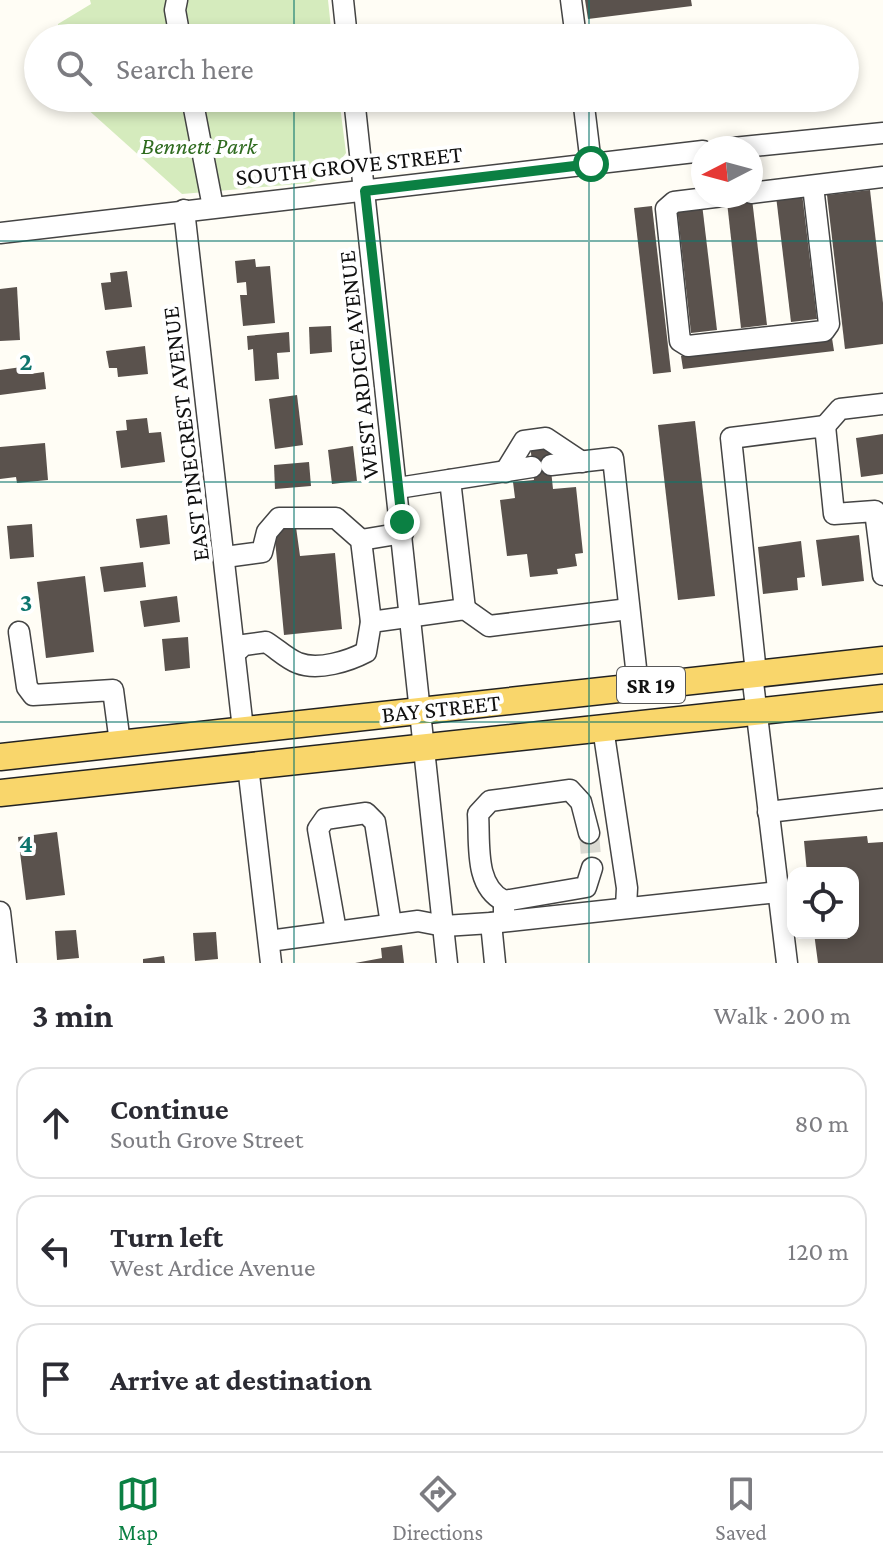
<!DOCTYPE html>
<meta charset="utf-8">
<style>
:root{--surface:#fff;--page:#f7f7f7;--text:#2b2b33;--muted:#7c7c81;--line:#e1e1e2;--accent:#0b8043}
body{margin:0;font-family:"Crimson Pro",serif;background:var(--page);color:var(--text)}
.controls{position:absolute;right:24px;bottom:24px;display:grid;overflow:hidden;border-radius:16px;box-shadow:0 4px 12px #0003}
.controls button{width:72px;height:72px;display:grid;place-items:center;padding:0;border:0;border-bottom:2px solid var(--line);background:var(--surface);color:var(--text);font:40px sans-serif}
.compass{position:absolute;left:691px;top:136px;width:72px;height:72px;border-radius:50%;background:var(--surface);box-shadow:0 4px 12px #0003;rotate:264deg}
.stop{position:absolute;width:24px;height:24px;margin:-18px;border:6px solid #0b8043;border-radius:50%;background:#fff}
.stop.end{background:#0b8043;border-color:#fff;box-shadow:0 2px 8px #0008}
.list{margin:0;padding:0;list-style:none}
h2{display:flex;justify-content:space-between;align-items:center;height:104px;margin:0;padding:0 32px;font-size:34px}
h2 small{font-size:26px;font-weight:400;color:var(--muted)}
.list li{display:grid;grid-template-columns:52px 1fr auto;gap:24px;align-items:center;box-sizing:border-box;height:112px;margin:0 16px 16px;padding:0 16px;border:2px solid var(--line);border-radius:24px}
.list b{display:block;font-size:30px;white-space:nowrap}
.list p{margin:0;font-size:26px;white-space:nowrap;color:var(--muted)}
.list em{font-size:26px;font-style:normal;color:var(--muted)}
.icon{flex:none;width:44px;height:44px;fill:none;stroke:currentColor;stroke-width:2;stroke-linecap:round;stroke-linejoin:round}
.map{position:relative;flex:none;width:883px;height:963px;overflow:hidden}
.search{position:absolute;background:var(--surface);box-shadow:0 4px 12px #0003;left:24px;right:24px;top:24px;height:88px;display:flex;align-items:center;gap:20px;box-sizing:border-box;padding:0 28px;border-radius:44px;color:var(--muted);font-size:30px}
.sheet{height:488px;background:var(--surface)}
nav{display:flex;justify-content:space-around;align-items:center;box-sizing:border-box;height:112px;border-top:2px solid var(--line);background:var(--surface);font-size:22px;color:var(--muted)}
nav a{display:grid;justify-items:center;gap:4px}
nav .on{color:var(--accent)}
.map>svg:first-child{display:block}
.green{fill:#d5ebbd}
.building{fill:#5a524d}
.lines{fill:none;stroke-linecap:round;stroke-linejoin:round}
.minor-tunnel{stroke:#dbdad3;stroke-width:20;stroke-dasharray:20 10;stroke-linecap:butt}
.minor-casing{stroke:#444;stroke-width:23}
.major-casing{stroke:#222;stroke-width:29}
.minor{stroke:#fff;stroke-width:20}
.major{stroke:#f9d66b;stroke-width:26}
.route{stroke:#0b8043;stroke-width:10}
.grid{fill:none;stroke:#0f766e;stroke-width:2;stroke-opacity:0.55}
.labels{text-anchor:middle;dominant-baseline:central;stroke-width:8;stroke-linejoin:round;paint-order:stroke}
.shield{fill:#fff;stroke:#585858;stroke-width:2}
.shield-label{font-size:22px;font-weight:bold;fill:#111}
.park-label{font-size:24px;font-style:italic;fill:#2f6b1f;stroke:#fff}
.street-label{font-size:24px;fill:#111;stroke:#fff}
.grid-label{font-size:26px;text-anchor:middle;font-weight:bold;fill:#0f766e;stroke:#fff;stroke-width:8;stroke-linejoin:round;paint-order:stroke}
</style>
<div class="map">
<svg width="883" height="963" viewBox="0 0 883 963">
<rect width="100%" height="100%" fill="#fffdf5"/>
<g class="green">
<polygon points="90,0 328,0 332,38 58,38 58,24 91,4"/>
<polygon points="75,98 339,98 346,153 330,175 310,183 182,194"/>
</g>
<g class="building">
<polygon points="585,0 691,0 692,6 588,19"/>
<polygon points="870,190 883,303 883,344 845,349 827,195"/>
<polygon points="802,193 817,319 791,322 776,196"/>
<polygon points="752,199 767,325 741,328 727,202"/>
<polygon points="702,204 717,330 691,333 677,207"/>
<polygon points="652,206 671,372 653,374 634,208"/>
<polygon points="255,259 256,267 270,266 275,323 243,326 240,295 247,295 246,282 237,283 235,261"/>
<polygon points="127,271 132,307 105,310 101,283 111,282 110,273"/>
<polygon points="17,287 20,340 0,341 0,289"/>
<polygon points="331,326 332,352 310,354 309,327"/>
<polygon points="289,332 290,352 277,353 279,379 255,381 253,349 248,350 247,336"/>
<polygon points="832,338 834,351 683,369 681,356"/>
<polygon points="145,346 148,374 118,377 117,368 109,368 106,351"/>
<polygon points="29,366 30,374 44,372 46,389 0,395 0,370"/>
<polygon points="297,395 303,445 275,449 269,399"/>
<polygon points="147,418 149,433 161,432 165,462 121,468 116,431 127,430 126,420"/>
<polygon points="695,421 715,596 678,600 658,425"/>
<polygon points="883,434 883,474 861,477 856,438"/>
<polygon points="548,442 553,489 576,487 583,553 575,554 577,566 557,569 558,574 530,577 527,554 507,556 500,500 515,498 513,482 534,480 530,444"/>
<polygon points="45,443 48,480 17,483 16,477 0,479 0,447"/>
<polygon points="353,446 357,481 332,484 328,450"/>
<polygon points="309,462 311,486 275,489 274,465"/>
<polygon points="167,515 170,544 140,548 136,519"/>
<polygon points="32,524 34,557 10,559 7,526"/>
<polygon points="296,527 300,556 335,553 342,629 284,635 274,529"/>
<polygon points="859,535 864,581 822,586 816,540"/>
<polygon points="801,541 805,577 797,578 798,590 763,594 758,547"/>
<polygon points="143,562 146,587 104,592 100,567"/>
<polygon points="85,576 94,652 46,658 37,582"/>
<polygon points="177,596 180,622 144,627 140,601"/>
<polygon points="188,637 190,668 165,671 162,639"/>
<polygon points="57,832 65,895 26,900 18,837"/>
<polygon points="867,836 868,843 883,842 883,963 818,963 814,933 853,933 853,873 807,873 804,841"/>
<polygon points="76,930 79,958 57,960 55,931"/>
<polygon points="216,932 218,959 195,961 193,933"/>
<polygon points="402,945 404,963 355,963 382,958 381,948"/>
<polygon points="164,956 165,963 143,963 143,959"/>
</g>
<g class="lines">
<polyline class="minor-tunnel" points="589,833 592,868"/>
<g class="minor-casing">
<g id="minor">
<polyline points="177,0 175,10 180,38"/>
<polyline points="343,0 347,38"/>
<polyline points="571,0 576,38"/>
<polyline points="192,98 213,207"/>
<polyline points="354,98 447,963"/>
<polyline points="583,98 591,164"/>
<polyline points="733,148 883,133"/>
<polyline points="751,193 883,177"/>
<polyline points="723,196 674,202 666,209 680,341 688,346 824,331 829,324 813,186"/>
<polyline points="184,210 243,729"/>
<polyline points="0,233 703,151"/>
<polyline points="825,426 840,409 883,404"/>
<polyline points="551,465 613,458 638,686"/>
<polyline points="505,472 524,441 546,438 582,462"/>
<polyline points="450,480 465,609"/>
<polyline points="398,488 532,467"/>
<polyline points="361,540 403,533"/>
<polyline points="225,557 262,552 267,532 279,518 336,518 361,540 371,622"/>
<polyline points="19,632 27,687 33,695 113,690 120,743"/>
<path d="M235,653L244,645L266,642C276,648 287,659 298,663C318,671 349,661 366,652L371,622L465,609L489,626L629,609"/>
<polyline points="756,673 731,438 825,426 834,514 875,511 883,575"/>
<polyline points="752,674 787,963"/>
<polyline points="603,728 627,888 626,907"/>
<polyline points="248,766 271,963"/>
<polyline points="768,812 883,799"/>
<path d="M504,901C474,886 480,844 478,814L490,801L570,790L581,802L589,833"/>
<polyline points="0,912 6,963"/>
<polyline points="504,914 504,901 586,887 592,868"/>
<polyline points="491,923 495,963"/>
<polyline points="336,931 318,829 325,819 366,813 375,822 391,924"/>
<polyline points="269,941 418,921 444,926 491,923 778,892"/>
</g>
</g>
<g class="major-casing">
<g id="major">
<polyline points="0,757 883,660"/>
<polyline points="0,793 883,698"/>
</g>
</g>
<use href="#minor" class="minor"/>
<use href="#major" class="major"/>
</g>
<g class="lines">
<polyline class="route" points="402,522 365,191 591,164"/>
</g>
<path class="grid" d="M294,0V38M589,0V38M294,98V963M589,98V963M0,241H883M0,482H883M0,722H883"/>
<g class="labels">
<rect class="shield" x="617" y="667" width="68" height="36" rx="6"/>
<g class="shield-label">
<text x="651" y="685">SR 19</text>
</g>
<g class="park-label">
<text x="199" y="145">Bennett Park</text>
</g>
<g class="street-label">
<text transform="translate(349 165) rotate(-6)">SOUTH GROVE STREET</text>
<text transform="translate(358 365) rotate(-96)">WEST ARDICE AVENUE</text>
<text transform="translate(185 434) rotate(-97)">EAST PINECREST AVENUE</text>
<text transform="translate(441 708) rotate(-6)">BAY STREET</text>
</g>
</g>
<g class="grid-label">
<text x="26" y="370">2</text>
<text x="26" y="611">3</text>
<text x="26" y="852">4</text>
</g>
</svg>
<div class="controls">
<button><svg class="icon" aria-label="locate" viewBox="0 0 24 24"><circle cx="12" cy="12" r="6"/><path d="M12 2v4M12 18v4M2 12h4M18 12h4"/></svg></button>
</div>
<svg class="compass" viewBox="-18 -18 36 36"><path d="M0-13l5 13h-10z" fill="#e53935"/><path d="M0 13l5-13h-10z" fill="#7c7c81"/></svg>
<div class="stop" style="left:591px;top:164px"></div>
<div class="stop end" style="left:402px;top:522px"></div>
<div class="search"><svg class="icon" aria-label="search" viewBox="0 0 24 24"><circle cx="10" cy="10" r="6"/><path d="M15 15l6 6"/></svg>Search here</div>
</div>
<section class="sheet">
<h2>3 min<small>Walk · 200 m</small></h2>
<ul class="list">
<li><svg class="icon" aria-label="ahead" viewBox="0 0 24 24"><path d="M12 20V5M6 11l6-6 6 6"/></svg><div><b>Continue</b><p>South Grove Street</p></div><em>80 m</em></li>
<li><svg class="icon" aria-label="left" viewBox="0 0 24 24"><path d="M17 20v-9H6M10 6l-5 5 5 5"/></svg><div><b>Turn left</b><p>West Ardice Avenue</p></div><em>120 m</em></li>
<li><svg class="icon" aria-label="arrive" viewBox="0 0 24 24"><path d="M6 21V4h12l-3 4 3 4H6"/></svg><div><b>Arrive at destination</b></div></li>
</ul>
</section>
<nav>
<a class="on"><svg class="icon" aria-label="map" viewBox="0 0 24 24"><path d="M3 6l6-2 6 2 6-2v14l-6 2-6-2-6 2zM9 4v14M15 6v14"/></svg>Map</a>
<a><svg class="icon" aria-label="directions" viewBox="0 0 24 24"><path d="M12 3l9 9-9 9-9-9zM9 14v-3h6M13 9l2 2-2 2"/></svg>Directions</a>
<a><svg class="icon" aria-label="saved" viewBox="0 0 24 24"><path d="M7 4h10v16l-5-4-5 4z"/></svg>Saved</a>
</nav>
